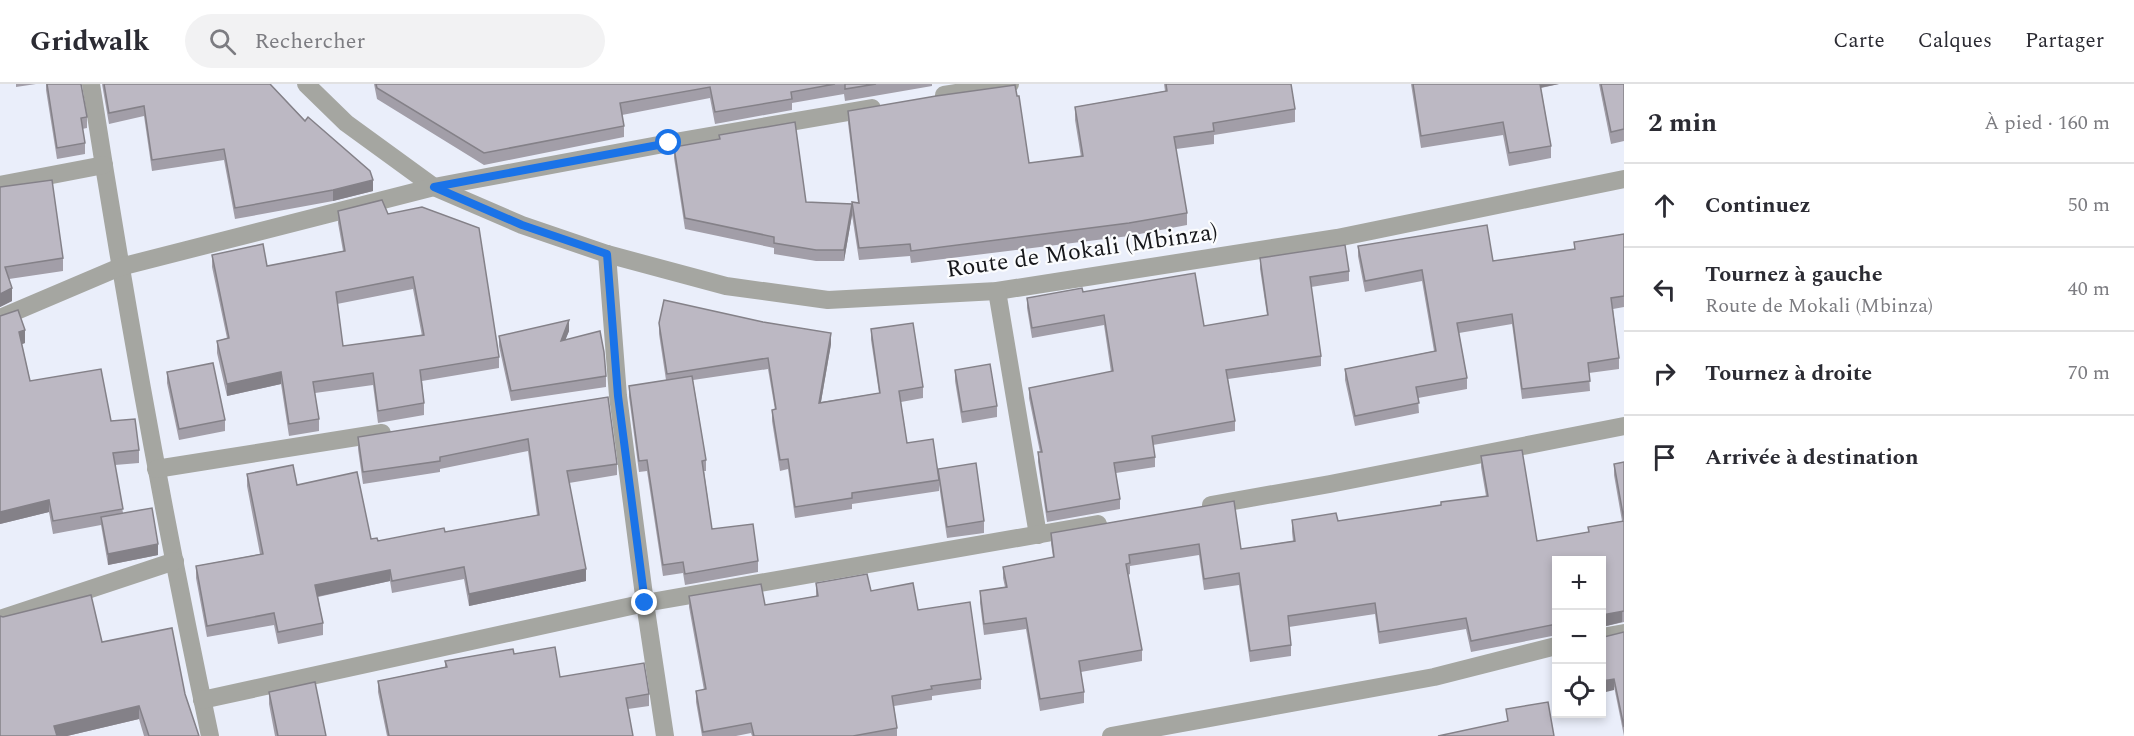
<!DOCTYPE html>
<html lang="fr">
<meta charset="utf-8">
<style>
:root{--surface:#fff;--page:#f2f2f3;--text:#2b2b33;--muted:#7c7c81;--line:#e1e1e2}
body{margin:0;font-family:Spectral,serif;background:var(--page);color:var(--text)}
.controls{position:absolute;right:18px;bottom:18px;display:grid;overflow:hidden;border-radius:0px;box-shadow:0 3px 9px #0003}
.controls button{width:54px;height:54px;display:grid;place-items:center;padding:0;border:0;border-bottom:2px solid var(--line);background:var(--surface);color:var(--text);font:30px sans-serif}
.stop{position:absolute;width:18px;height:18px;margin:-14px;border:4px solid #1a73e8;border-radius:50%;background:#fff}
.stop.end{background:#1a73e8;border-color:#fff;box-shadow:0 2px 6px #0008}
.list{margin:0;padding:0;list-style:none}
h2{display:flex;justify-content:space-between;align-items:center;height:78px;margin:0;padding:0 24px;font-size:26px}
h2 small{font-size:20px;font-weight:400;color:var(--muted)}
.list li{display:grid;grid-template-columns:39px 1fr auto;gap:18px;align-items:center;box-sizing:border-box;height:84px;padding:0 24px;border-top:2px solid var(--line)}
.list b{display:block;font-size:22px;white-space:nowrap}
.list p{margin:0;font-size:20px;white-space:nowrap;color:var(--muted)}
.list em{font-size:20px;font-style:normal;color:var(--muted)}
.icon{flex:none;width:33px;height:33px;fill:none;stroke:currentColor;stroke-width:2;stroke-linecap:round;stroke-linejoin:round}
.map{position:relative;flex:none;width:1624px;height:652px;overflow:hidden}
header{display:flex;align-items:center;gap:36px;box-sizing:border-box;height:84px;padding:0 30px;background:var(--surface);border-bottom:2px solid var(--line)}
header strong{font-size:28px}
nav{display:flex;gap:33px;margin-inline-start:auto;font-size:21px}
.search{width:420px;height:54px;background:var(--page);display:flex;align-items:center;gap:15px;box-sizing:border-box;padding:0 21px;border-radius:33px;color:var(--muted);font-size:22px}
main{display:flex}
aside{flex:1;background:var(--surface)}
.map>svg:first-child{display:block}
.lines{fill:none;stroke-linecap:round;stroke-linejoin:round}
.minor{stroke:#a5a6a1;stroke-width:18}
.wall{fill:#a29ea8;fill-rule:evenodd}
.shaded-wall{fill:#848188}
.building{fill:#bcb8c3;stroke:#848188;stroke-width:1.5;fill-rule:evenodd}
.route{stroke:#1a73e8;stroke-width:8}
.labels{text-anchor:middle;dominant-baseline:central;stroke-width:4.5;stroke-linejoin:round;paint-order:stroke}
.street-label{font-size:24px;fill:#16171b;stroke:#fbfcfe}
</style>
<header>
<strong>Gridwalk</strong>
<div class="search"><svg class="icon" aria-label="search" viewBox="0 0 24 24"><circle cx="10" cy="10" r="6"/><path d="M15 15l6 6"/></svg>Rechercher</div>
<nav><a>Carte</a><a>Calques</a><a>Partager</a></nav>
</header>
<main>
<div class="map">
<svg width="1624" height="652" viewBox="0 0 1624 652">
<rect width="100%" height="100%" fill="#eaeefa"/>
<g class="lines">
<g class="minor">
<path d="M91,0C125,218 164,436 210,652"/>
<polyline points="306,0 346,39 434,103 522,141 607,170 726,202 828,216 997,207 1337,154 1624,95"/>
<polyline points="944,11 1010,0"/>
<polyline points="0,101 104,81"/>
<polyline points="607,170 618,312 645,519 665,652"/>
<polyline points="997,207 1038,451"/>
<polyline points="0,234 120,183 434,103 669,59 872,24"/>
<polyline points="156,385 382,349"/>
<polyline points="1211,421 1330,400 1624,342"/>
<polyline points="0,535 175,477"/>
<polyline points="1602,553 1624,549"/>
<polyline points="202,616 645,519 1098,440"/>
<polyline points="1111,652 1434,593 1556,562"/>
</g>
</g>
<g class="wall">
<polygon points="16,0 36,0 16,3"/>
<polygon points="46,0 81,0 87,33 87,44 82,45 85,59 85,70 57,75 46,6"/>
<polygon points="102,0 270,0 373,107 333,117 235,135 224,76 152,87 144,32 109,40"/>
<polygon points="374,0 932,0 932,2 845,17 844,10 792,19 792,26 715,40 710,14 622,31 624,42 624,53 484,81 377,15"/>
<polygon points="1164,0 1291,0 1295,25 1295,38 1214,51 1214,60 1176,65 1187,129 1187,141 1129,152 911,179 910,172 859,176 852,131 852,118 858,119 848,39 848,27 1029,79 1081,73 1075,36 1075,23 1165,7"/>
<polygon points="1411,0 1559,0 1541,4 1551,62 1551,74 1509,82 1503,51 1421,64"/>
<polygon points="1599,0 1624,0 1624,57 1611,60"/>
<polygon points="719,51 806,118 852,131 844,177 816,177 774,170 774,164 685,145 674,74 674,63 719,55"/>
<polygon points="0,103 63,174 63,187 9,195 12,217 0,223"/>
<path d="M338,127L388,130L499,273V284L422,297L424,319V331L378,339L373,301L315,309L319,335V347L289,352L281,300L227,312L217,269V257L227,254L212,183V171L267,182L343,167L338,139ZM413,205L422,252L343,262L337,220Z"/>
<polygon points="1624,150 1624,223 1613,225 1619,274 1619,285 1589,289 1590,307 1522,315 1512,240 1459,249 1467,294 1467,305 1418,314 1419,329 1355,342 1345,296 1345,285 1434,267 1422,197 1365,208 1358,172 1358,162 1493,177 1574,165 1574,158"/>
<polygon points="1260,174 1349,187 1349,197 1311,203 1321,272 1321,282 1228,295 1235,337 1235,347 1153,361 1155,373 1155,383 1116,389 1120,415 1120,425 1047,438 1038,378 1038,368 1040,368 1029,314 1029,304 1111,288 1104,241 1032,254 1027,224 1027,214 1083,208 1204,242 1267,231 1260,185"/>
<polygon points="0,232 25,259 22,260 30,297 111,337 139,366 139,379 115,381 123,429 158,471 108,481 101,441 53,450 49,428 0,440"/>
<polygon points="659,239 831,260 821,318 879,309 871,256 871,245 923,303 923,314 901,318 907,359 938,391 938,385 984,437 984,449 947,454 939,401 939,407 852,420 852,425 795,434 788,385 780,387 772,337 772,326 775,326 768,285 693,296 706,376 706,387 704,387 712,445 758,477 758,488 685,501 683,489 663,492 647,387 639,388 629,313 629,302 666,296 659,250"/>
<polygon points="569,247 565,256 606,292 606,303 511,317 499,262 499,252"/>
<polygon points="955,286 997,322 997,333 962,339 955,297"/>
<polygon points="167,288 225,336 225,347 179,356 167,299"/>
<polygon points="608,313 617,380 617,391 569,399 586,497 469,522 464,495 392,509 390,497 318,513 323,539 323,551 278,560 274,541 207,553 196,494 196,482 260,470 247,402 247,390 297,401 371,455 378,457 445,448 537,431 528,367 440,385 440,388 363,400 358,365 358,353"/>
<polygon points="1481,372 1537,457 1588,448 1588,443 1622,437 1614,391 1614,380 1624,378 1624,538 1602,543 1602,477 1557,477 1557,551 1471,568 1466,545 1379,560 1375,530 1289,543 1291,561 1291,572 1250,578 1239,501 1204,506 1199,471 1130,482 1130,490 1128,491 1142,566 1142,577 1081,588 1084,608 1084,619 1040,627 1026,545 984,551 980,519 980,507 1005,503 1003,494 1003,483 1053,473 1051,460 1051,449 1234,417 1241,465 1293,457 1292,448 1292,436 1338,437 1441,421 1486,412 1481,383"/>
<polygon points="816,499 871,507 918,526 981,595 981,605 932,612 932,616 894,622 897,644 897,652 752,652 751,649 736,652 702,652 696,618 696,607 704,606 689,523 689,512 765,521 816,512"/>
<polygon points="1624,548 1624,652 1604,553"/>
<polygon points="102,558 185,610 199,652 144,652 139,635 67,652 0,652"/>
<polygon points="514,570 560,593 649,610 649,622 628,625 633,652 387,652 378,608 378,597 445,583 445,577"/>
<polygon points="269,608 326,652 275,652 269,620"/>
</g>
<g class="shaded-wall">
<polygon points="1539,0 1559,0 1539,4"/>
<polygon points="373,96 373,107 333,117 333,106"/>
<polygon points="852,120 852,131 844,177 844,166"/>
<polygon points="12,204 12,217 0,223 0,210"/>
<polygon points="569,236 569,247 561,267 561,257"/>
<polygon points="25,246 25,259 19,261 19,248"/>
<polygon points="831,249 831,260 819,329 819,319"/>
<polygon points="281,288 281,300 227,312 227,300"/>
<polygon points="49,416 49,428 0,440 0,428"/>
<polygon points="158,460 158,471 108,481 108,470"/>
<polygon points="586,485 586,497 469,522 469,510"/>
<polygon points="390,486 390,497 315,513 315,501"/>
<polygon points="1622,527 1622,538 1602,543 1602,531"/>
<polygon points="1614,595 1614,606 1602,609 1602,597"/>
<polygon points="139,622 139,635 67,652 54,652 54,642"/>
</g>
<g class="building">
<polygon points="47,0 81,0 87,33 81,34 85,59 57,64"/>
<polygon points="104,0 270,0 305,37 308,33 370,87 373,96 333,106 235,124 224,65 152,76 144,22 109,29"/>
<polygon points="376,0 835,0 791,8 792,15 715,28 710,3 620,19 624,42 484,69 377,4"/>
<polygon points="845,0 876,0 845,5"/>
<polygon points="1166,0 1291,0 1295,25 1213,39 1214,47 1174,53 1187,129 1129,139 911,167 910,160 859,164 852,118 859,119 848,27 936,12 1015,1 1017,12 1019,12 1029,79 1083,72 1075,23 1167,7"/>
<polygon points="1413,0 1540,0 1551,62 1509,69 1503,38 1421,52"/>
<polygon points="1601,0 1624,0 1624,45 1611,48"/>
<polygon points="795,38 806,118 852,120 844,166 816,166 774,159 774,153 685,134 674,63 720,55 719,51"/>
<polygon points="52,96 63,174 5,183 12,204 0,210 0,103"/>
<path d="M382,116L388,130L422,123L479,144L499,273L420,286L424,319L378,327L373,289L313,298L319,335L289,340L281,288L227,300L217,257L229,254L212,171L263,160L267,182L345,167L338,127ZM413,193L424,251L343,262L336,208Z"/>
<polygon points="1487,141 1493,177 1575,165 1574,158 1624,150 1624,212 1611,214 1619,274 1588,279 1590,297 1522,305 1512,230 1457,239 1467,294 1416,303 1419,319 1355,332 1345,285 1436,267 1422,186 1365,197 1358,162"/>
<polygon points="1345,161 1349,187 1310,193 1321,272 1226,286 1235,337 1152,352 1155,373 1114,379 1120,415 1047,428 1038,368 1042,368 1029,304 1113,287 1104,231 1032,244 1027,214 1082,204 1083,208 1195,189 1204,242 1268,231 1260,174"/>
<polygon points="664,216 763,238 831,249 819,319 880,309 871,245 913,239 923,303 899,307 907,359 933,355 939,396 852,409 852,414 795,423 788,375 780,376 772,326 776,325 768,274 667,290 659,239"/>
<polygon points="18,226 25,246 19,248 30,297 101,285 111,337 135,335 139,366 113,369 123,425 53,437 49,416 0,428 0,232"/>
<polygon points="569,236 561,257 600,247 604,268 606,292 511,307 499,252"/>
<polygon points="213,279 225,336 179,345 167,288"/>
<polygon points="990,280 997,322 962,328 955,286"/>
<polygon points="692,292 706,376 702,377 712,445 753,440 758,477 685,490 683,478 663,481 647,376 639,377 629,302"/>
<polygon points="608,313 617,380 567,387 586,485 469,510 464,483 392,497 390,486 315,501 323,539 278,548 274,529 207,542 196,482 263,470 247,390 293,381 297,401 357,388 371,455 377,454 378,457 444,444 445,448 539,431 528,355 440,373 440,377 363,388 358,353"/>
<polygon points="1522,366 1537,457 1589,448 1588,443 1624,437 1624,527 1602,531 1602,477 1557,477 1557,540 1471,557 1466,534 1379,548 1375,519 1288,532 1291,561 1250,567 1239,489 1204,495 1199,460 1129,471 1130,479 1126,480 1142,566 1079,577 1084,608 1040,615 1026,534 984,540 980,507 1007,503 1003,483 1054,473 1051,449 1234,417 1241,465 1295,457 1292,436 1336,429 1338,437 1441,421 1441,418 1488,412 1481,372"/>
<polygon points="1624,378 1624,436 1614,380"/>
<polygon points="976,379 984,437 947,443 938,385"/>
<polygon points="152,424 158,460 108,470 101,433"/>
<polygon points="867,490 871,507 913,499 918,526 970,518 981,595 931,602 932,605 892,612 897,644 853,652 754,652 751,639 703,648 696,607 706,605 689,512 761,500 765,521 818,512 816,499"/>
<polygon points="91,511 102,558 172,544 185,610 199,652 149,652 139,622 54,642 57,652 0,652 0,532 3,533"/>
<polygon points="1624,548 1624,643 1614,595 1602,597 1602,552 1604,553"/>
<polygon points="555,563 560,593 644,579 649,610 626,614 633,652 389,652 378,597 447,583 445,577 513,565 514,570"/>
<polygon points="315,598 326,652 278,652 269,608"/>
<polygon points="1548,618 1554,652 1438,652 1508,637 1506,625"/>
</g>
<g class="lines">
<polyline class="route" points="645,519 618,312 607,170 522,141 434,103 669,59"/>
</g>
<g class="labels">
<g class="street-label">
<text transform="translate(1082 167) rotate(-8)">Route de Mokali (Mbinza)</text>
</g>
</g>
</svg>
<div class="controls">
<button>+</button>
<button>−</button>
<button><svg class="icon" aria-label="locate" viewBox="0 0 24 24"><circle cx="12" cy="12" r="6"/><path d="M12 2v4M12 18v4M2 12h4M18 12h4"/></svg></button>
</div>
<div class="stop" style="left:669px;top:59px"></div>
<div class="stop end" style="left:645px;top:519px"></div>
</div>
<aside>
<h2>2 min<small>À pied · 160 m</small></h2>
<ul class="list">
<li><svg class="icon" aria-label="ahead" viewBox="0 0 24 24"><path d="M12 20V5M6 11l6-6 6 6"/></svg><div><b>Continuez</b></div><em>50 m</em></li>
<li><svg class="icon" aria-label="left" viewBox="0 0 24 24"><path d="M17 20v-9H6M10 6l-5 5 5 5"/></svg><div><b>Tournez à gauche</b><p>Route de Mokali (Mbinza)</p></div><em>40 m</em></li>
<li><svg class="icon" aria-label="right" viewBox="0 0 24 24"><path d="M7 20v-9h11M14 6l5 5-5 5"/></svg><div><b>Tournez à droite</b></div><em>70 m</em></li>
<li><svg class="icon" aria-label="arrive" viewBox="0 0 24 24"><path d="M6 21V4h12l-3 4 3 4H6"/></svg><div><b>Arrivée à destination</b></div></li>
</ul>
</aside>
</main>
